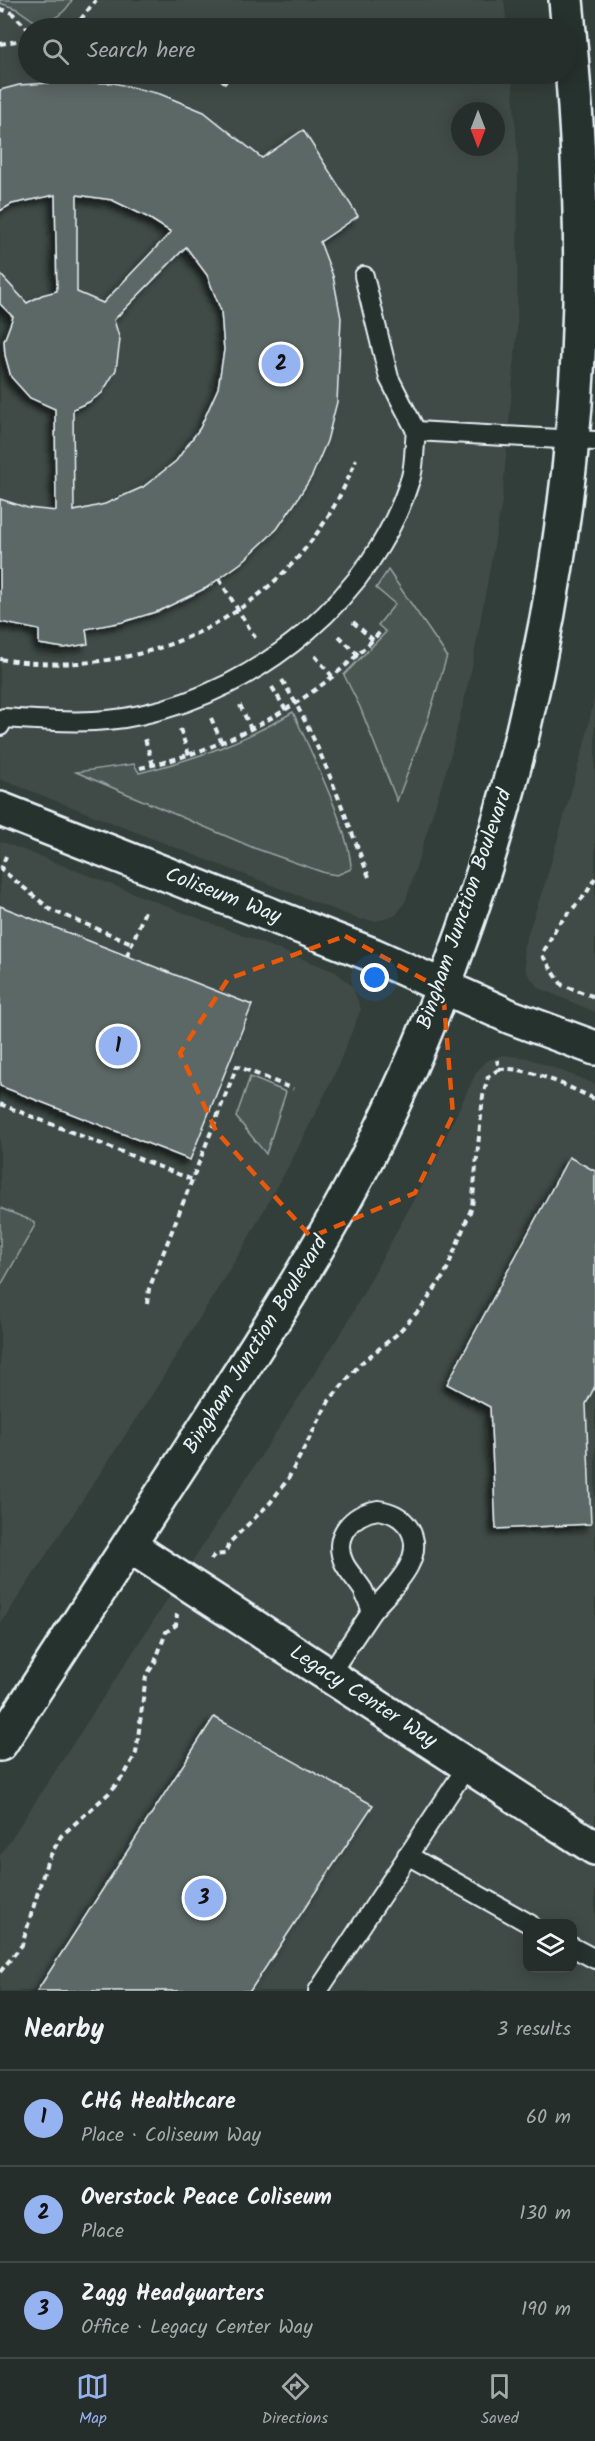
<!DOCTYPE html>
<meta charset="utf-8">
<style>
:root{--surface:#262e2b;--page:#2e3633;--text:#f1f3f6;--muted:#a4a8a9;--line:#424a47;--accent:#95b2f1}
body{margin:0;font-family:Kalam,sans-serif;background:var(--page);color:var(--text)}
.controls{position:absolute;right:18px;bottom:18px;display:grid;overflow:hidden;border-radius:12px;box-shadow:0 3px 15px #0003}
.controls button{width:54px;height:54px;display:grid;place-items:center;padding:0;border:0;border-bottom:2px solid var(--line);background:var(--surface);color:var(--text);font:30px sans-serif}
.compass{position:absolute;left:451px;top:102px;width:54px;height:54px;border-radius:50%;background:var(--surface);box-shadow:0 3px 15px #0003;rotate:180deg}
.you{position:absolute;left:375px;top:978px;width:21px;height:21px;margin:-15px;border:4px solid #fff;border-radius:50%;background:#1a73e8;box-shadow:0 0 0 9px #1a73e833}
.badge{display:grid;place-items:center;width:39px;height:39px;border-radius:50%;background:var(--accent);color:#111;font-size:20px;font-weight:700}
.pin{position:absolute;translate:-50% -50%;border:3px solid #fff;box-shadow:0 2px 6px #0006}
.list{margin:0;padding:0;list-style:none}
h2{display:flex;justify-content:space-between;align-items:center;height:78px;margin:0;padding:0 24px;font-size:26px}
h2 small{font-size:20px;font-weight:400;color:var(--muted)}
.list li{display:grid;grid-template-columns:39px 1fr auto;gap:18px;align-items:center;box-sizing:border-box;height:96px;padding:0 24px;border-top:2px solid var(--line)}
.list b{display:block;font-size:22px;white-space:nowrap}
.list p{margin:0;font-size:20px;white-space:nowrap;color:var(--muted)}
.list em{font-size:20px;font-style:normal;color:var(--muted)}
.icon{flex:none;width:33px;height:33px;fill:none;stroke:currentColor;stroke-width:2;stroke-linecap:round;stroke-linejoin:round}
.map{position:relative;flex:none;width:595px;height:1991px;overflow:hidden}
.search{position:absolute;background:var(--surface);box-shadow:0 3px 15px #0003;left:18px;right:18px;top:18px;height:66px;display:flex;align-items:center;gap:15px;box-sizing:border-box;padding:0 21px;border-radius:33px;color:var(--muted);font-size:22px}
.sheet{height:366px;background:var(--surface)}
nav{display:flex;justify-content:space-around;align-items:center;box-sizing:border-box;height:84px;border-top:2px solid var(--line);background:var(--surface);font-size:16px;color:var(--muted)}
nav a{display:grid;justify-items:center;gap:3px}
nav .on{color:var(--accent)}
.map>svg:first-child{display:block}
.built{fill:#3f4b46;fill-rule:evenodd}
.green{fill:#495651;stroke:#98a4a4;stroke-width:1.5}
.building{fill:#5c6865;stroke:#e8f1f8;stroke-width:1.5;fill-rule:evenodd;filter:url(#shadow)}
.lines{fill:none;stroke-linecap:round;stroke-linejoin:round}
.service-casing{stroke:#e8f1f8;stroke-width:22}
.minor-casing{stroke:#e8f1f8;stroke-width:38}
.tertiary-casing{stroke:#e8f1f8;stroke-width:38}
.secondary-casing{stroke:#e8f1f8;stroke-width:38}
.path{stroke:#e8f1f8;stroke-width:4;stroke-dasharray:6 4.5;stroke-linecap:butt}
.service{stroke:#26332d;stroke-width:18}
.minor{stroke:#26332d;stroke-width:33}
.tertiary{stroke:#26332d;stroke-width:33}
.secondary{stroke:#26332d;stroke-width:33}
.marked{fill:none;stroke:#e8590c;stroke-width:4.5;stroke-dasharray:12 8;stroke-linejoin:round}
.labels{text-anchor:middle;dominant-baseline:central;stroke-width:5;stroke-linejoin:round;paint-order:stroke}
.street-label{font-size:21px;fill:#e8f1f8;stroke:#26332d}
</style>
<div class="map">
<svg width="595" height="1991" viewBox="0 0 595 1991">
<defs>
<filter id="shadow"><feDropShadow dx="-5.5" dy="5.5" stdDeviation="3" flood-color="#0009"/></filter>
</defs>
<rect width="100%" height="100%" fill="#323e39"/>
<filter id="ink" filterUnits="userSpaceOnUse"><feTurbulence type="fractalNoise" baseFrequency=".0167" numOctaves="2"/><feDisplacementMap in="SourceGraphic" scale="12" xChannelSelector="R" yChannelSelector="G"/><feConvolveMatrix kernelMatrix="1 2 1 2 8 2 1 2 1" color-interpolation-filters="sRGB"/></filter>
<g filter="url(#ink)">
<g class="built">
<path d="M0,0H504L507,28H28V74H512L518,160L517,333L502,501L472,667L451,754L406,900L396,915L389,918L376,921L358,919L0,779ZM460,111H496V147H460Z"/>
<polygon points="595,694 595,1012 539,988 526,972 523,948 546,880 584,746"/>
<polygon points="0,841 336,972 352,986 361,1009 333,1078 293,1158 244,1246 153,1393 0,1625"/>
<path d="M503,1055L528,1058L595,1084V1991H0V1856L346,1325L429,1172L476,1073L486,1061ZM528,1924H572V1968H528Z"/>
</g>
<g class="green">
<path d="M0,0H72C65,14 53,21 37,23L17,9L0,3Z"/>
<polygon points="388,570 447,656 428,719 397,801 360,707 344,675 386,632 378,625 395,604 376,588"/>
<path d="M293,712C309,748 351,833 351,869L337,875L325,873L254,848L76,772L134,764L139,773C195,759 244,742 293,712Z"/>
<polygon points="250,1077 286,1092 266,1154 236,1117"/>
<polygon points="0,1208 33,1221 35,1225 0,1287"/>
</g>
<g class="building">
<path d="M65,82L114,83L160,94L204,112L262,158L303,130L358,216L320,242L333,276L341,318L337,402L327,441L312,476L295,503L277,529L241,563L206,588L159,611L123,622L86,629L88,644L64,648L39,644V630L0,622V499L28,508L56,511L55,409L30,398L11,377L5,355L4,341L13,317L0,304V274L27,303L42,295L57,291L55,195L12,204L0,211V90L19,85ZM77,195L112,200L147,217L171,232L103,303L77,292ZM186,247L207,275L221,311L224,350L218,388L200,428L176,461L143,487L105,504L74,511L73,409L89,402L102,393L116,370L120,340L114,320Z"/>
<polygon points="0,906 252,1005 190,1160 0,1086"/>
<polygon points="569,1157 595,1171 595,1386 586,1404 591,1524 496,1529 490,1407 447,1384"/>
<polygon points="214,1717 373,1805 250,1991 37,1991"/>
</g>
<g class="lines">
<g class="service-casing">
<g id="service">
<polyline points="364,276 389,378 416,431"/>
<path d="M0,726L4,718C49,721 96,725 140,715C260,690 375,596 411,477C415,463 414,446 416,431L595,441"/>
<path d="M378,1510C391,1512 401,1516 409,1528C428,1559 390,1590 372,1611C369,1604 366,1596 363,1590C357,1580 349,1573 344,1563C331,1536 352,1514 378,1510Z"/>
<polyline points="329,1675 372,1611"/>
<polyline points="407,1855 530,1924"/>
<polyline points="572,1947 595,1959"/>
<polyline points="318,1991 468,1765"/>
</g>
</g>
<g class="minor-casing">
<polyline id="minor" points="130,1546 595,1848"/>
</g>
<g class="tertiary-casing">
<polyline id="tertiary" points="0,809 373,955 511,1017 595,1048"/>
</g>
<g class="secondary-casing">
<path id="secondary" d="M0,1744C71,1636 141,1527 211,1418C269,1328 327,1238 375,1142C501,888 574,585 580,302C583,201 576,101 566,0"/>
</g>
<g class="path">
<polyline points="0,9 12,13 28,29"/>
<polyline points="74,28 96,0"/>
<polyline points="0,44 28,39"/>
<polyline points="213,74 230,85"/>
<polyline points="65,82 65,74"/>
<polyline points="219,579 256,639"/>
<polyline points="353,622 373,640"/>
<polyline points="339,636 358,655"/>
<polyline points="315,656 332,676"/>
<path d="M0,659C154,684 301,607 356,459"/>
<path d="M282,680C320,741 343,811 369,877"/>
<polyline points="272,687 286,710"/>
<polyline points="240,705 251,729"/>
<polyline points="211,718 222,743"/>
<polyline points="180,729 189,755"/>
<polyline points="145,739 153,765"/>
<path d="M140,768C232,748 318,700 381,631"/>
<polyline points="6,856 1,869 51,910 132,943"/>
<polyline points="595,878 586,894 557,926 542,955 562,985 595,997"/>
<polyline points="127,956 145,911"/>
<path d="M499,1069C527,1066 569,1087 595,1099"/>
<polyline points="0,1104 193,1180"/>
<polyline points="147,1304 149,1289 237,1066 293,1089"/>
<polyline points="211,1560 214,1555 225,1554 229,1543 270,1503 288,1479 329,1401 360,1364 396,1335 423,1306 445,1274 472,1207 483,1096 488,1077 499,1069 497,1060"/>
<polyline points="0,1972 22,1945 47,1862 61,1836 109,1793 125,1774 136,1753 146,1676 155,1662 166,1632 176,1625 177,1614"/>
</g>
<use href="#service" class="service"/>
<use href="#minor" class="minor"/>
<use href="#tertiary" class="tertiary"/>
<use href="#secondary" class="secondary"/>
</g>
</g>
<path class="marked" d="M345,936L443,990L453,1115L415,1193L311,1237L216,1131L180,1053L228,979Z"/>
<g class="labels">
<g class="street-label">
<text transform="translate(223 896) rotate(21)">Coliseum Way</text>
<text transform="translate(465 909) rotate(-71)">Bingham Junction Boulevard</text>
<text transform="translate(256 1345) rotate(-58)">Bingham Junction Boulevard</text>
<text transform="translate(363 1697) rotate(33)">Legacy Center Way</text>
</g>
</g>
</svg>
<div class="controls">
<button><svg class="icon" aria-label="layers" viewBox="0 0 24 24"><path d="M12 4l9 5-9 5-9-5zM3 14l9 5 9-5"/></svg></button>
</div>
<svg class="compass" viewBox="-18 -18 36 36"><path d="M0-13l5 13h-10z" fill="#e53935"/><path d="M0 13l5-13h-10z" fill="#a4a8a9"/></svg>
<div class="you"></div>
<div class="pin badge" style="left:118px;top:1046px">1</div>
<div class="pin badge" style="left:281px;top:364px">2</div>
<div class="pin badge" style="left:204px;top:1898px">3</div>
<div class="search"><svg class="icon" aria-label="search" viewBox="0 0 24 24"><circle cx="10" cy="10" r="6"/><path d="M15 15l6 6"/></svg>Search here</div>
</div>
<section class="sheet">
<h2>Nearby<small>3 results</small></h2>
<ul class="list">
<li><span class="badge">1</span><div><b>CHG Healthcare</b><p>Place · Coliseum Way</p></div><em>60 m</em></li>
<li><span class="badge">2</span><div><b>Overstock Peace Coliseum</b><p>Place</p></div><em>130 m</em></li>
<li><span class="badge">3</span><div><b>Zagg Headquarters</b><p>Office · Legacy Center Way</p></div><em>190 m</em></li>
</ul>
</section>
<nav>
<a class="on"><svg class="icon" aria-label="map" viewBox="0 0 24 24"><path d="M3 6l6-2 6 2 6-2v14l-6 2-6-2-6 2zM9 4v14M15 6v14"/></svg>Map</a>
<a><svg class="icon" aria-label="directions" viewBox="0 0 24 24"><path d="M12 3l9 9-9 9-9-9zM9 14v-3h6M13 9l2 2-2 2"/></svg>Directions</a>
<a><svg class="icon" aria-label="saved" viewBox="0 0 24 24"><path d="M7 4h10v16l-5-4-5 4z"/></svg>Saved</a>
</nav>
